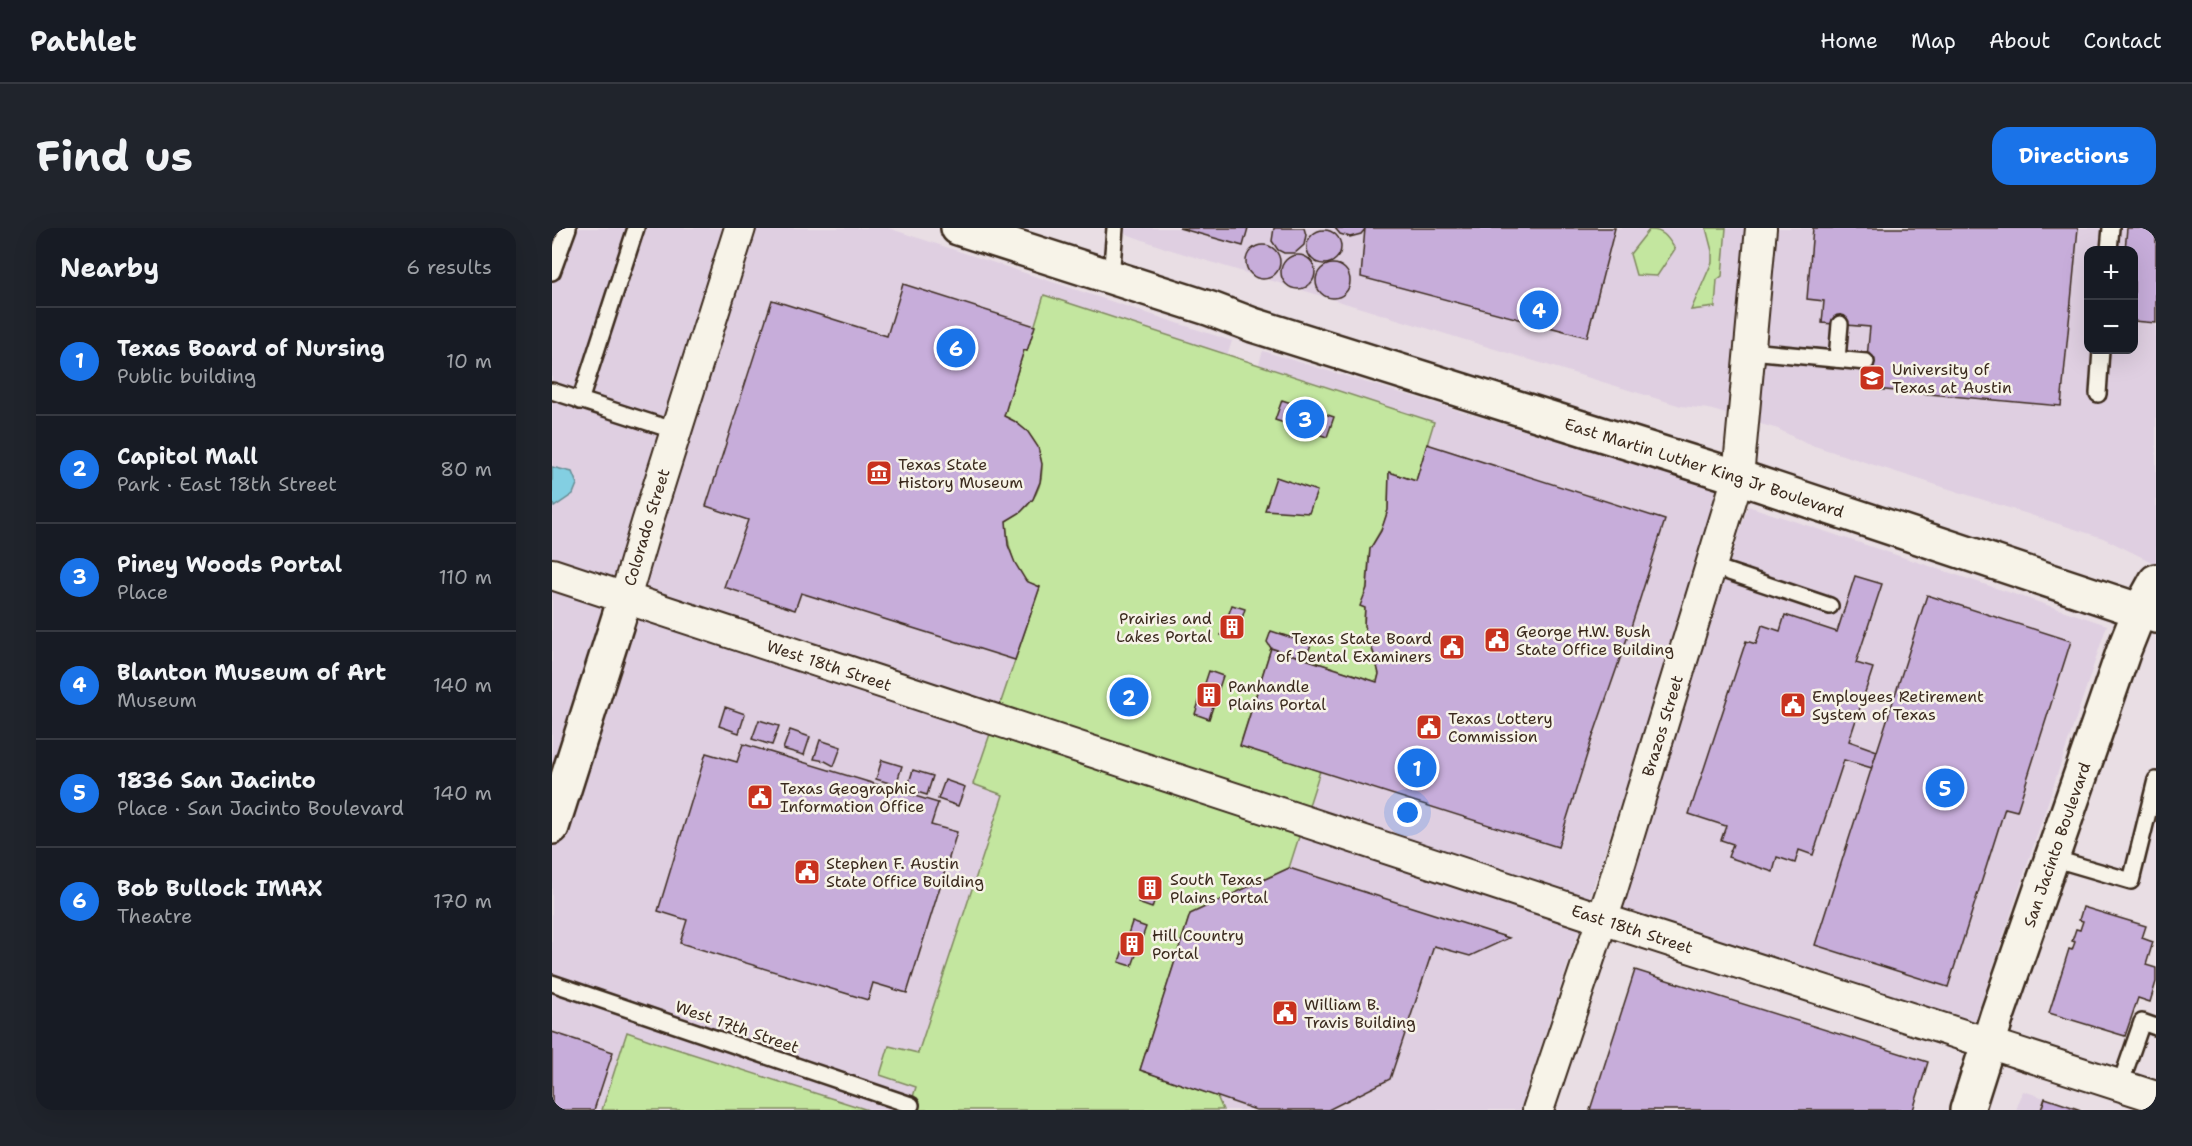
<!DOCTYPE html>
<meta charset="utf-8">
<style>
:root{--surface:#171b24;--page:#20242c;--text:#f1f3f6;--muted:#9ea1a6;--line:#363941;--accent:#1a73e8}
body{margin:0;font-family:"Shantell Sans",sans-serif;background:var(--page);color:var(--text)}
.controls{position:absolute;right:18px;top:18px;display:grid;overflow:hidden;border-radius:12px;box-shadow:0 6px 24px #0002}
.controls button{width:54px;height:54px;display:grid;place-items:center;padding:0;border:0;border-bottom:2px solid var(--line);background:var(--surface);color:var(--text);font:30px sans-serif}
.you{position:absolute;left:856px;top:585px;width:21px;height:21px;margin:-15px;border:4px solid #fff;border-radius:50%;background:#1a73e8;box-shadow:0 0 0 9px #1a73e833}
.badge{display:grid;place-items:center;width:39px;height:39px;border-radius:50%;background:var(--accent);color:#fff;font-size:20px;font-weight:700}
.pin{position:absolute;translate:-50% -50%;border:3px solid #fff;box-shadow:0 2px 6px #0006}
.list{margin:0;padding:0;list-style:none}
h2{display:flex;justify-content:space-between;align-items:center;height:78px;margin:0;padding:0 24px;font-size:26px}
h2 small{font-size:20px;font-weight:400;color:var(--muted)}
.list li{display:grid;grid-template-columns:39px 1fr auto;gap:18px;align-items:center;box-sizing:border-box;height:108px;padding:0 24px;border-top:2px solid var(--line)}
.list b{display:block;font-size:22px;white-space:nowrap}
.list p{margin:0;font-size:20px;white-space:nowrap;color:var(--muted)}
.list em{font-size:20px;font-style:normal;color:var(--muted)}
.map{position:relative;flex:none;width:1604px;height:882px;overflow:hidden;border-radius:18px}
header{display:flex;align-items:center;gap:36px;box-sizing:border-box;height:84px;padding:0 30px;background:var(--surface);border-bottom:2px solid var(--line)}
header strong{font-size:28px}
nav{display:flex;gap:33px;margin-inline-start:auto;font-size:21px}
.intro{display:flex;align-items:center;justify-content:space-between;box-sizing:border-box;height:144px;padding:0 36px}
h1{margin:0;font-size:42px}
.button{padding:15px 27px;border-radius:18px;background:var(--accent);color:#fff;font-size:21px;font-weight:700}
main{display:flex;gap:36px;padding:0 36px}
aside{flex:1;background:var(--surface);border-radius:18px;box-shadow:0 6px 24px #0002}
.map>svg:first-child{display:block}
.built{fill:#dfcfe1;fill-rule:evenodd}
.green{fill:#c3e69f;stroke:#7f885e;stroke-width:1.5}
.water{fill:#83cfe2;stroke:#668d94;stroke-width:1.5}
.building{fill:#c7adda;stroke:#3b2a1e;stroke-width:1.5}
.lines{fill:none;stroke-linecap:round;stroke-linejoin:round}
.service-casing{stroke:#3b2a1e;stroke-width:20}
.minor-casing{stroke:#3b2a1e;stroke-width:34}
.tertiary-casing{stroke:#3b2a1e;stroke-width:38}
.secondary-casing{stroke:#3b2a1e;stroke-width:38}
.service{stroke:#f7f3e8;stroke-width:15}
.minor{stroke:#f7f3e8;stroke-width:30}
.tertiary{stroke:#f7f3e8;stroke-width:33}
.secondary{stroke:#f7f3e8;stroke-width:33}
.labels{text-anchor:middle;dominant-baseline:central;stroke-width:5;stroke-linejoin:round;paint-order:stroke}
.poi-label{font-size:16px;fill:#3b2a1e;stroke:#f7f3e8;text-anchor:start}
.street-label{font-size:16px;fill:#3b2a1e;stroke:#f7f3e8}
</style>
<header>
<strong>Pathlet</strong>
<nav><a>Home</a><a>Map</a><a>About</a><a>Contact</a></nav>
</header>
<div class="intro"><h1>Find us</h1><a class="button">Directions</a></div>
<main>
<aside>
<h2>Nearby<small>6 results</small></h2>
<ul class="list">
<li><span class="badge">1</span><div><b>Texas Board of Nursing</b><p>Public building</p></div><em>10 m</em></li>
<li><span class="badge">2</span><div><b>Capitol Mall</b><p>Park · East 18th Street</p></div><em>80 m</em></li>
<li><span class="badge">3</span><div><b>Piney Woods Portal</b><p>Place</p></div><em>110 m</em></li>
<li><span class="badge">4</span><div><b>Blanton Museum of Art</b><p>Museum</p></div><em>140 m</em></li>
<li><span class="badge">5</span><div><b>1836 San Jacinto</b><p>Place · San Jacinto Boulevard</p></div><em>140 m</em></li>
<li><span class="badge">6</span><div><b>Bob Bullock IMAX</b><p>Theatre</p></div><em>170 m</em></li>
</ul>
</aside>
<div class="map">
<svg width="1604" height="882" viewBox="0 0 1604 882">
<rect width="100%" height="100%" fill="#e9dee4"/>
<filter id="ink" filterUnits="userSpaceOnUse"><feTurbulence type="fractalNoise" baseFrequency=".0167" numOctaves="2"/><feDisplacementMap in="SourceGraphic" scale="12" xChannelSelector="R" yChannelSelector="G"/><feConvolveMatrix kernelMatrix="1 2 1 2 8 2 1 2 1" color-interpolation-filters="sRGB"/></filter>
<g filter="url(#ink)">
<g class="built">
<polygon points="0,0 336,0 680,113 426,882 0,882"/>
<path d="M558,0H1604V336L1551,310L1253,215L1226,201L1157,181L1129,178L613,20ZM1536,22H1582V122H1536Z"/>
<polygon points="711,123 1171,263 968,882 461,882"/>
<polygon points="1196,278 1555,397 1423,793 1066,682"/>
<polygon points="1471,863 1530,882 1464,882"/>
</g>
<g class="green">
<polygon points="1154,0 1174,0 1170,48 1165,52 1163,79 1139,82 1160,34 1160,23"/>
<path d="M1097,2C1111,1 1116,10 1123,21L1105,48L1084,47L1078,26Z"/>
<path d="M492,67L882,194L864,253L837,244L836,282L831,298L818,321L817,328L812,391L813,405L823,429L827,446L825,454L719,420L688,517L768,543L737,640L638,686L588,842L665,868L671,882H357L364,859L328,847L337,818L366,825L451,567L421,556L488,359C484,357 477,355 474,353C460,340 455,311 454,293C459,290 465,287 470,283C504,254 492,204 452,188L472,122L475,123Z"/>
<polygon points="75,804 106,815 316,882 50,882"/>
</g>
<polygon class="water" points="0,239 20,244 25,256 21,266 2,279 0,273"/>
<g class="building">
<polygon points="627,0 696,0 691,18"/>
<polygon points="722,0 752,0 754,7 752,17 743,25 732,25 726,22 720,13"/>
<polygon points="783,0 814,0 809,6 798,9 788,6"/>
<polygon points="813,0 1063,0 1035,109 809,49"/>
<polygon points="1261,0 1526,0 1509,178 1312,160 1318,99 1270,95 1272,73 1255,71"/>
<polygon points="1575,0 1604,0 1604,95 1582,93 1582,22 1573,22"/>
<circle cx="772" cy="19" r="17"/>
<circle cx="711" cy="34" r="17"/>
<circle cx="746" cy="44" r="17"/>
<circle cx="781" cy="53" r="17"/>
<polygon points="351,56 483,98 475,123 472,122 452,188 462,193 476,204 486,219 490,236 488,254 481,271 469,284 454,293 456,317 463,335 474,353 488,359 463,432 249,365 243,382 172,359 196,292 154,278 220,72 335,108"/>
<polygon points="730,172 782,189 775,209 723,192"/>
<polygon points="875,216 1113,292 1079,399 1038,517 1006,619 688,518 719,420 825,454 827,446 823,429 812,398 813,380 808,378 815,360 818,321 829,303 836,282 837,244 864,253"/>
<polygon points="724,249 765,263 757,285 713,282"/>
<polygon points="1303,348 1330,356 1304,435 1321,440 1297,513 1325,523 1320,540 1292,532 1261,627 1247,622 1243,635 1225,629 1221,644 1176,629 1181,616 1169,612 1174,598 1137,586 1194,413 1204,416 1210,397 1228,403 1233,387 1285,404"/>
<polygon points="1375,367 1519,413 1465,583 1453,580 1396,759 1263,717"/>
<polygon points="680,377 693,381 683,412 669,407"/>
<polygon points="719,403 759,416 754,431 719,420 715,414"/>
<polygon points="657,443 671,448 657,491 643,486"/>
<polygon points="173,479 193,486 187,505 167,498"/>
<polygon points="207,492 227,498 220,517 200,511"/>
<polygon points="238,502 258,509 252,527 231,521"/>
<polygon points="268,512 289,519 282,538 273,533 262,531"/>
<polygon points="191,516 386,575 379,597 405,604 355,765 321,755 316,772 128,715 135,692 106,683 154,525 185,534"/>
<polygon points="330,532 350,538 344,557 324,551"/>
<polygon points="361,542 381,548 375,567 355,561"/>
<polygon points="393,552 413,559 406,578 386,571"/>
<polygon points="737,640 957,710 918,728 882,718 838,851 776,882 704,882 588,842 638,686"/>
<polygon points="595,649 608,654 600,680 586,675"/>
<polygon points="1531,679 1594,698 1590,710 1601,714 1594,737 1604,740 1604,754 1598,774 1586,770 1573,808 1497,785 1517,721 1520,722 1523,714 1520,713 1524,701 1528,702 1531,693 1527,692"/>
<polygon points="580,694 594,699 580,738 567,734"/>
<polygon points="1083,742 1376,834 1361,882 1038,882"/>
<polygon points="0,804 61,824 42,882 0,882"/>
<polygon points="1493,870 1529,882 1489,882"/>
</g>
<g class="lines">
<g class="service-casing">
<g id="service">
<polyline points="1557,22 1559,0"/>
<polyline points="0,44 16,0"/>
<polyline points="559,50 563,0"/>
<polyline points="1199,123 1314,134"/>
<polyline points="1285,131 1288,96"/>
<polyline points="0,163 124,203"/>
<polyline points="1546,166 1549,122"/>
<polyline points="28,173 84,0"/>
<polyline points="1159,338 1278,378"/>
<polyline points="1500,630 1579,653 1604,552"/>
<polyline points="0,755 359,877"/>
<polyline points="1568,857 1590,794 1604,799"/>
</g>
</g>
<g class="minor-casing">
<g id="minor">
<path id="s1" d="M0,346L1050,691L1604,869"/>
<path id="s2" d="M73,370L95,295L188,0"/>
<path id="s3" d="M986,882L1059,665L1186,249L1209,0"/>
</g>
</g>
<g class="tertiary-casing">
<g id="tertiary">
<polyline points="1588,382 1604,353"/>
<polyline points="0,599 73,370"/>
</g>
</g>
<g class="secondary-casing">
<g id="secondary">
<path id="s4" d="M406,0L659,81L701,97L1186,249L1604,388"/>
<path id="s5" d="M1415,882L1445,788L1572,422L1588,382"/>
</g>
</g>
<use href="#service" class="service"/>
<use href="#minor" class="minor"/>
<use href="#tertiary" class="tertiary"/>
<use href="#secondary" class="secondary"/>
</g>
</g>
<defs>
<g id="university-square" transform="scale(1.35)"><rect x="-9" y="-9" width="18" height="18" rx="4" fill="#c8321e" stroke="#f7f3e8"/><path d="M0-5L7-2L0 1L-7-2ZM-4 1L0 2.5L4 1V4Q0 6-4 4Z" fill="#fff"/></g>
<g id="museum-square" transform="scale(1.35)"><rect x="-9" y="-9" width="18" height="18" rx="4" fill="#c8321e" stroke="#f7f3e8"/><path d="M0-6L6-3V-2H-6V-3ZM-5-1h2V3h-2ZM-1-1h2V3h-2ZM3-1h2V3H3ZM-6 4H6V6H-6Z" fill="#fff"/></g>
<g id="building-square" transform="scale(1.35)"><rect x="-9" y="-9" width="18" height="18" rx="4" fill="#c8321e" stroke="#f7f3e8"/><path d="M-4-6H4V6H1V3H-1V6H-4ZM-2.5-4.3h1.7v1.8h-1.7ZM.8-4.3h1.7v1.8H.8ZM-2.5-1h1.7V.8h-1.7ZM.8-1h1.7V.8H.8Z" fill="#fff"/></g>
<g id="civic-square" transform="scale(1.35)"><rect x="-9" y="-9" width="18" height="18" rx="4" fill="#c8321e" stroke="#f7f3e8"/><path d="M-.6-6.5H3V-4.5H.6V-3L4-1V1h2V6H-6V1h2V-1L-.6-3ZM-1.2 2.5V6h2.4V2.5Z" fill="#fff"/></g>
</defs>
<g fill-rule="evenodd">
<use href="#university-square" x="1320" y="150"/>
<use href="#museum-square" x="327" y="245"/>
<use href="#building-square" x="680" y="399"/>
<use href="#civic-square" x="945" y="412"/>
<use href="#civic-square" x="900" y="419"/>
<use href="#building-square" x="657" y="467"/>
<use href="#civic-square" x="1241" y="477"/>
<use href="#civic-square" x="877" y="499"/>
<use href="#civic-square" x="208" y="569"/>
<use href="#civic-square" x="255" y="644"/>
<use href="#building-square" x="598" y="660"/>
<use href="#building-square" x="580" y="716"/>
<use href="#civic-square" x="733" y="785"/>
</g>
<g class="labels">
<g class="poi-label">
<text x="1340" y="141">University of<tspan x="1340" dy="18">Texas at Austin</tspan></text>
<text x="346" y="236">Texas State<tspan x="346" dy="18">History Museum</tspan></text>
<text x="660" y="390" text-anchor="end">Prairies and<tspan x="660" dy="18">Lakes Portal</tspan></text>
<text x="964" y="403">George H.W. Bush<tspan x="964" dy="18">State Office Building</tspan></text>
<text x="880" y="410" text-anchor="end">Texas State Board<tspan x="880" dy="18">of Dental Examiners</tspan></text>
<text x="676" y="458">Panhandle<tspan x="676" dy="18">Plains Portal</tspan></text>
<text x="1260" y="468">Employees Retirement<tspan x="1260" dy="18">System of Texas</tspan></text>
<text x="896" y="490">Texas Lottery<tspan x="896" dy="18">Commission</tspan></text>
<text x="228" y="560">Texas Geographic<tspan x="228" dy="18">Information Office</tspan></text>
<text x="274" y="635">Stephen F. Austin<tspan x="274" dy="18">State Office Building</tspan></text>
<text x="618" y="651">South Texas<tspan x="618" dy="18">Plains Portal</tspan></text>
<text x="600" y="707">Hill Country<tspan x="600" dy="18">Portal</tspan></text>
<text x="752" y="776">William B.<tspan x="752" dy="18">Travis Building</tspan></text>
</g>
<g class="street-label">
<text stroke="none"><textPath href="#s4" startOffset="784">East Martin Luther King Jr Boulevard</textPath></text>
<text stroke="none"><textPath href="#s2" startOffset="74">Colorado Street</textPath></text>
<text stroke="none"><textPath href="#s1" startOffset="292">West 18th Street</textPath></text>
<text stroke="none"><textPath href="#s3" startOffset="404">Brazos Street</textPath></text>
<text stroke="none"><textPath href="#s5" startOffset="280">San Jacinto Boulevard</textPath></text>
<text stroke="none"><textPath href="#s1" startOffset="1137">East 18th Street</textPath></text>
<text transform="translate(185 799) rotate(19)">West 17th Street</text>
</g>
</g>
</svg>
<div class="controls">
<button>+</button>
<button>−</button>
</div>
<div class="you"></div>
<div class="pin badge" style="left:865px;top:540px">1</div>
<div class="pin badge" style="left:577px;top:469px">2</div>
<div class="pin badge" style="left:753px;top:191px">3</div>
<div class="pin badge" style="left:987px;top:82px">4</div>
<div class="pin badge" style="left:1393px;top:560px">5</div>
<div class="pin badge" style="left:404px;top:120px">6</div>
</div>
</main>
